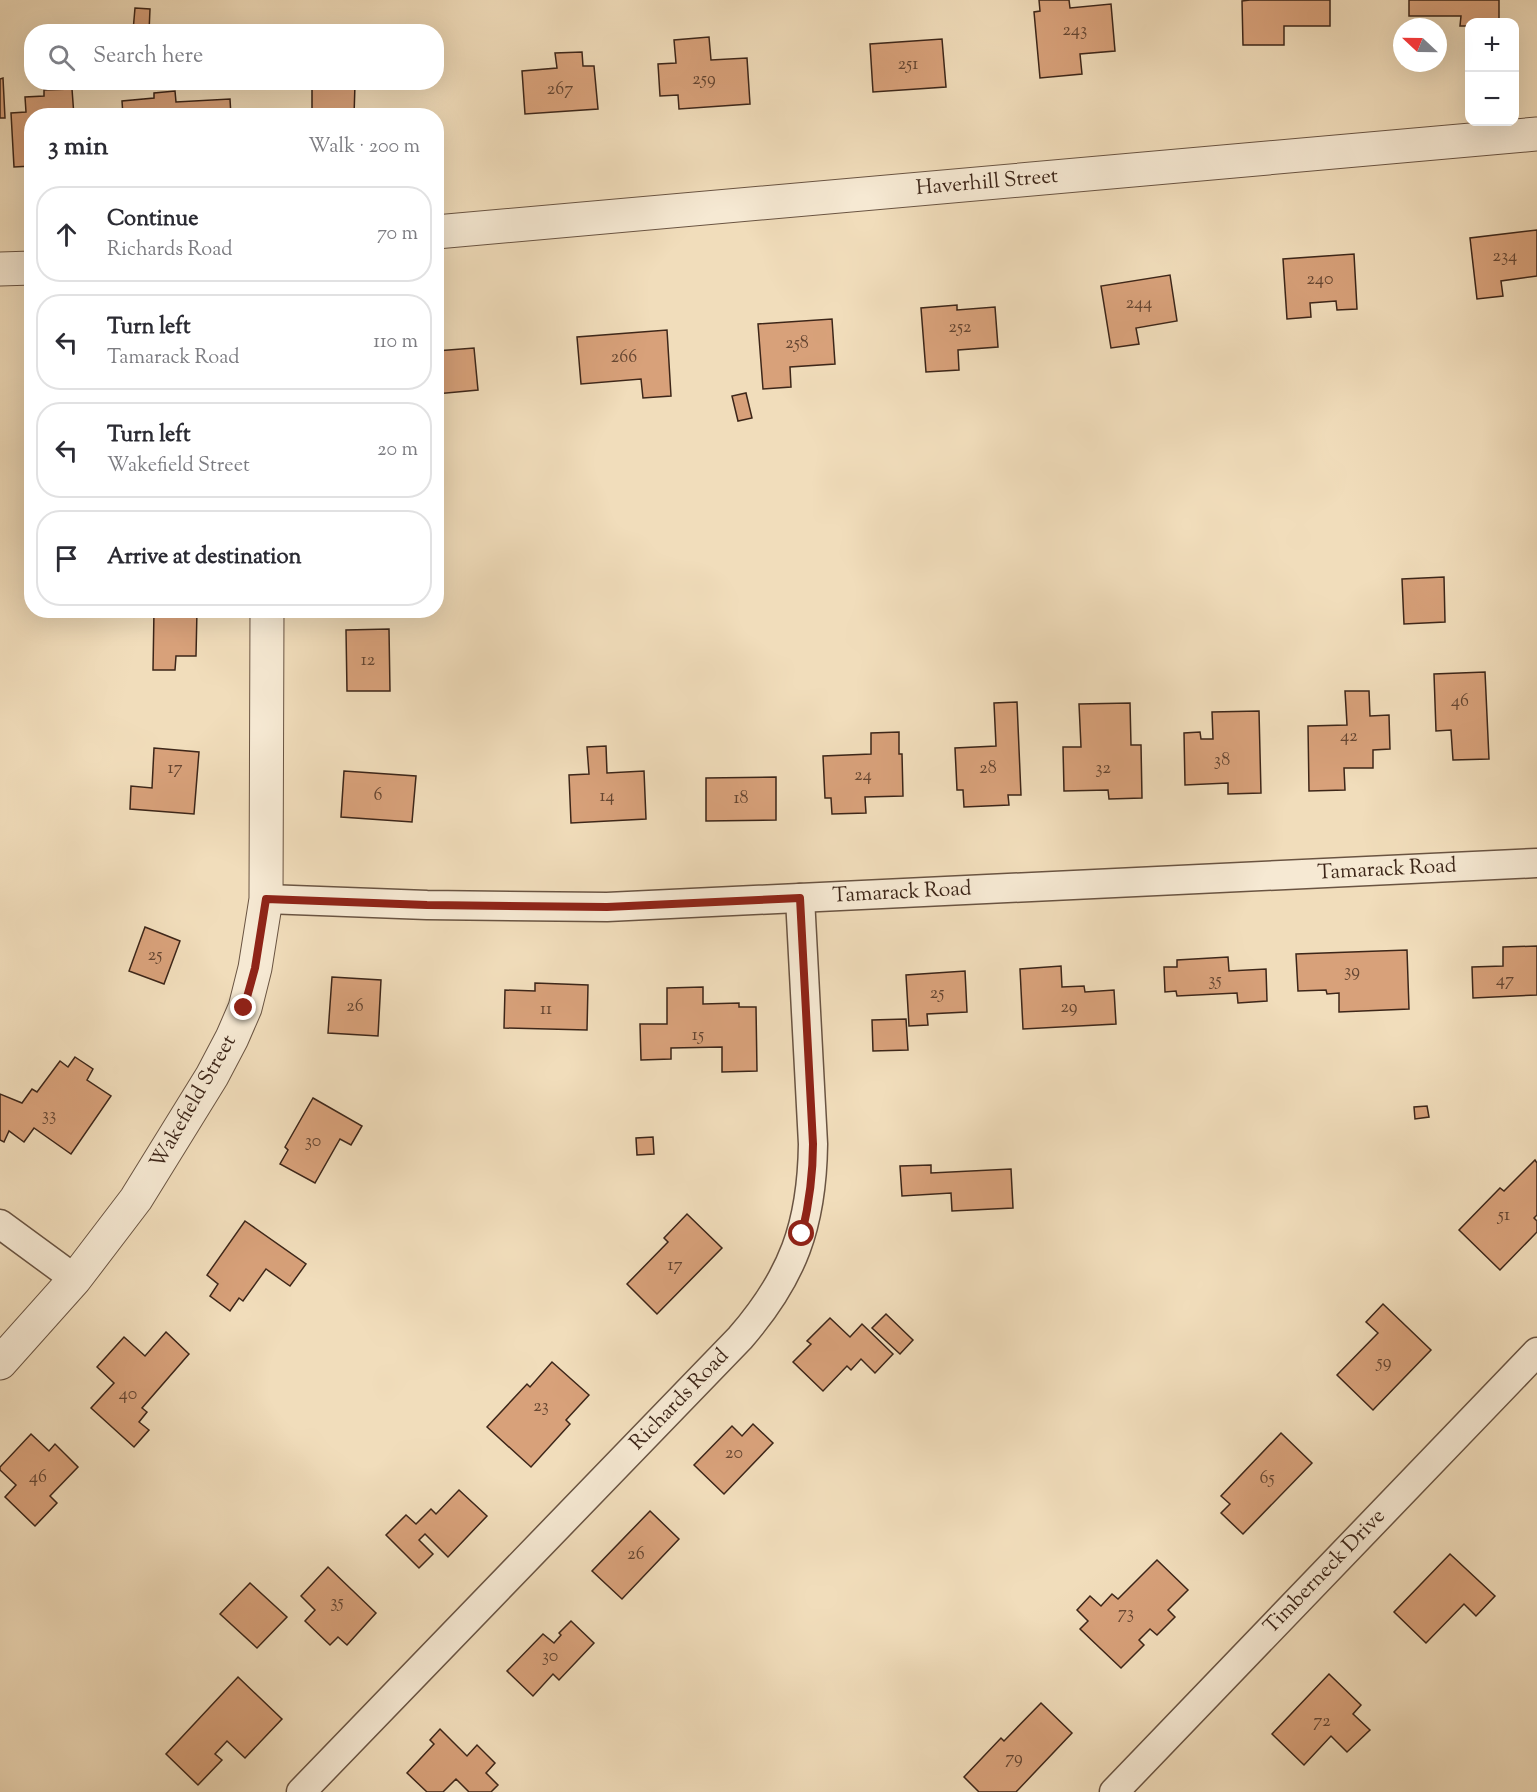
<!DOCTYPE html>
<meta charset="utf-8">
<style>
:root{--surface:#fff;--page:#f7f7f7;--text:#2b2b33;--muted:#7c7c81;--line:#e1e1e2}
body{margin:0;font-family:"Sorts Mill Goudy",serif;background:var(--page);color:var(--text)}
.controls{position:absolute;right:18px;top:18px;display:grid;overflow:hidden;border-radius:12px;box-shadow:0 6px 24px #0002}
.controls button{width:54px;height:54px;display:grid;place-items:center;padding:0;border:0;border-bottom:2px solid var(--line);background:var(--surface);color:var(--text);font:30px sans-serif}
.compass{position:absolute;left:1393px;top:18px;width:54px;height:54px;border-radius:50%;background:var(--surface);box-shadow:0 6px 24px #0002;rotate:292deg}
.stop{position:absolute;width:18px;height:18px;margin:-14px;border:4px solid #8f2418;border-radius:50%;background:#fff}
.stop.end{background:#8f2418;border-color:#fff;box-shadow:0 2px 6px #0008}
.list{margin:0;padding:0;list-style:none}
h2{display:flex;justify-content:space-between;align-items:center;height:78px;margin:0;padding:0 24px;font-size:26px}
h2 small{font-size:20px;font-weight:400;color:var(--muted)}
.list li{display:grid;grid-template-columns:39px 1fr auto;gap:18px;align-items:center;box-sizing:border-box;height:96px;margin:0 12px 12px;padding:0 12px;border:2px solid var(--line);border-radius:24px}
.list b{display:block;font-size:22px;white-space:nowrap}
.list p{margin:0;font-size:20px;white-space:nowrap;color:var(--muted)}
.list em{font-size:20px;font-style:normal;color:var(--muted)}
.icon{flex:none;width:33px;height:33px;fill:none;stroke:currentColor;stroke-width:2;stroke-linecap:round;stroke-linejoin:round}
.map{position:relative;flex:none;width:1537px;height:1792px;overflow:hidden}
.search{position:absolute;background:var(--surface);box-shadow:0 6px 24px #0002;left:24px;top:24px;width:420px;height:66px;display:flex;align-items:center;gap:15px;box-sizing:border-box;padding:0 21px;border-radius:24px;color:var(--muted);font-size:22px}
.panel{position:absolute;background:var(--surface);box-shadow:0 6px 24px #0002;left:24px;top:108px;width:420px;height:510px;border-radius:24px}
.map>svg:first-child{display:block}
.building{fill:#d8a17a;stroke:#3d2619;stroke-width:1.5}
.lines{fill:none;stroke-linecap:round;stroke-linejoin:round}
.minor-casing{stroke:#6a5442;stroke-width:31}
.tertiary-casing{stroke:#6a5442;stroke-width:35}
.minor{stroke:#f6e9d3;stroke-width:28}
.tertiary{stroke:#f6e9d3;stroke-width:33}
.route{stroke:#8f2418;stroke-width:8}
.labels{text-anchor:middle;dominant-baseline:central;stroke-width:4.5;stroke-linejoin:round;paint-order:stroke}
.number-label{font-size:18px;fill:#644531}
.street-label{font-size:21px;fill:#3d2619;stroke:#f6e9d3}
</style>
<div class="map">
<svg width="1537" height="1792" viewBox="0 0 1537 1792">
<rect width="100%" height="100%" fill="#f1ddbb"/>
<filter id="stains"><feTurbulence type="fractalNoise" baseFrequency=".00333" numOctaves="4"/><feColorMatrix values="0 0 0 0 .2 0 0 0 0 .09 0 0 0 0 .02 0 0 0 .5 -.17"/></filter>
<radialGradient id="worn" r=".72"><stop offset=".6" stop-color="#630" stop-opacity="0"/><stop offset="1" stop-color="#630" stop-opacity=".3"/></radialGradient>
<g class="building">
<polygon points="1039,0 1069,0 1070,8 1111,4 1115,51 1080,54 1082,74 1040,78 1034,12 1040,11"/>
<polygon points="1250,0 1330,0 1330,26 1284,26 1284,45 1243,45 1242,1"/>
<polygon points="1409,0 1499,0 1499,22 1470,22 1470,26 1460,26 1461,16 1409,16"/>
<polygon points="135,8 150,9 149,32 133,31"/>
<polygon points="709,37 711,60 747,58 750,104 679,109 678,95 660,96 658,64 676,63 674,40"/>
<polygon points="942,39 946,87 873,92 870,44"/>
<polygon points="582,52 583,66 594,66 598,109 525,114 522,71 557,68 555,53"/>
<polygon points="3,78 5,118 0,118 0,79"/>
<polygon points="312,82 355,84 354,116 315,116 315,112 312,112"/>
<polygon points="72,89 74,116 32,116 32,166 14,167 11,113 26,112 25,97 44,96 44,90"/>
<polygon points="175,91 176,102 230,99 231,116 123,116 122,101 154,98 154,93"/>
<polygon points="1537,230 1537,276 1501,281 1503,296 1477,299 1470,238"/>
<polygon points="1354,254 1357,309 1337,310 1336,301 1310,303 1311,317 1287,319 1283,259"/>
<polygon points="1170,275 1177,321 1136,328 1139,344 1111,348 1101,286"/>
<polygon points="957,305 957,310 995,307 998,347 958,350 959,370 926,372 921,308"/>
<polygon points="832,319 835,364 790,367 791,387 763,389 758,324"/>
<polygon points="667,330 671,396 643,398 641,379 581,384 577,337"/>
<polygon points="474,348 478,390 436,394 436,351"/>
<polygon points="746,393 752,418 738,421 732,396"/>
<polygon points="1444,577 1445,622 1404,624 1402,579"/>
<polygon points="154,610 197,610 196,656 176,656 175,670 153,670"/>
<polygon points="389,629 390,691 347,691 346,630"/>
<polygon points="1485,672 1489,759 1453,760 1451,730 1436,731 1434,674"/>
<polygon points="1345,691 1369,691 1370,716 1389,715 1390,749 1373,750 1373,768 1344,768 1345,790 1309,791 1308,726 1347,725"/>
<polygon points="1017,702 1021,795 1008,795 1009,805 964,807 963,790 957,790 955,748 996,746 994,703"/>
<polygon points="1130,703 1131,745 1141,745 1142,798 1109,799 1108,790 1064,791 1063,747 1081,747 1079,704"/>
<polygon points="1259,711 1261,793 1228,794 1228,783 1185,785 1184,733 1200,732 1201,739 1213,739 1212,712"/>
<polygon points="899,732 899,754 902,754 903,796 865,797 866,813 832,814 831,798 825,798 823,756 871,754 871,733"/>
<polygon points="606,746 607,773 644,771 646,819 571,823 569,775 589,774 587,747"/>
<polygon points="154,748 199,752 194,814 130,809 131,786 152,788"/>
<polygon points="344,771 416,776 412,822 341,817"/>
<polygon points="776,777 776,820 706,821 706,778"/>
<polygon points="145,927 180,941 164,984 129,971"/>
<polygon points="1537,946 1537,995 1473,998 1472,967 1503,966 1503,947"/>
<polygon points="1407,950 1409,1009 1339,1012 1339,993 1327,994 1326,990 1298,991 1296,954"/>
<polygon points="1228,957 1229,971 1266,969 1267,1001 1238,1003 1237,993 1177,996 1176,991 1165,992 1164,967 1177,967 1177,960"/>
<polygon points="1061,966 1062,987 1084,986 1085,992 1114,990 1116,1024 1023,1029 1020,969"/>
<polygon points="965,971 967,1012 927,1014 928,1025 909,1026 906,975"/>
<polygon points="332,977 381,980 378,1036 328,1033"/>
<polygon points="535,983 588,985 587,1030 504,1028 505,990 535,991"/>
<polygon points="703,987 703,1004 739,1003 739,1007 756,1007 757,1071 722,1072 722,1047 671,1048 671,1059 641,1060 640,1024 667,1024 667,988"/>
<polygon points="906,1019 908,1050 873,1051 872,1020"/>
<polygon points="75,1057 93,1069 87,1080 111,1096 71,1154 34,1128 24,1142 9,1131 4,1142 0,1140 0,1094 22,1103 32,1089 37,1092 60,1061 68,1067"/>
<polygon points="313,1098 362,1126 351,1145 340,1139 315,1183 280,1164 288,1150 285,1147"/>
<polygon points="1427,1106 1429,1117 1415,1119 1414,1107"/>
<polygon points="653,1137 654,1154 637,1155 636,1138"/>
<polygon points="1535,1160 1537,1163 1537,1215 1534,1218 1537,1221 1537,1232 1500,1270 1459,1230 1500,1188 1504,1191"/>
<polygon points="931,1165 931,1173 1011,1169 1013,1208 952,1211 951,1193 902,1196 900,1166"/>
<polygon points="687,1214 722,1248 657,1314 627,1284 668,1242 664,1238"/>
<polygon points="245,1221 306,1264 290,1286 266,1269 243,1301 239,1298 230,1311 210,1296 218,1284 207,1275"/>
<polygon points="1383,1304 1431,1350 1373,1410 1337,1375 1378,1333 1366,1322"/>
<polygon points="886,1314 913,1340 900,1354 872,1328"/>
<polygon points="830,1318 850,1337 862,1324 893,1354 875,1373 861,1359 851,1370 847,1366 823,1391 793,1362 811,1344 807,1341"/>
<polygon points="166,1332 189,1354 142,1408 147,1412 139,1422 149,1430 134,1447 91,1408 114,1383 97,1367 124,1337 145,1356"/>
<polygon points="552,1362 589,1395 566,1420 570,1424 531,1467 487,1427 527,1384 530,1387"/>
<polygon points="753,1424 773,1443 724,1494 694,1465 732,1426 742,1436"/>
<polygon points="1281,1433 1312,1463 1243,1534 1221,1513 1230,1504 1221,1496"/>
<polygon points="31,1434 49,1451 55,1444 78,1467 50,1496 57,1503 35,1526 5,1497 16,1485 0,1470 0,1467"/>
<polygon points="459,1490 487,1516 448,1557 425,1534 419,1540 433,1554 419,1568 386,1535 406,1515 416,1524 431,1509 436,1514"/>
<polygon points="650,1511 679,1539 622,1599 592,1571"/>
<polygon points="1450,1554 1495,1596 1476,1616 1464,1604 1426,1643 1394,1612"/>
<polygon points="1157,1560 1188,1590 1168,1610 1175,1617 1157,1635 1150,1629 1139,1640 1144,1645 1121,1668 1080,1629 1088,1621 1077,1610 1090,1596 1101,1606 1112,1594 1118,1599"/>
<polygon points="328,1567 376,1613 347,1645 338,1637 330,1645 305,1621 315,1610 301,1596"/>
<polygon points="250,1583 287,1617 257,1648 220,1614"/>
<polygon points="571,1621 594,1643 559,1680 553,1674 533,1696 507,1671 543,1634 554,1643 561,1635 559,1633"/>
<polygon points="1329,1674 1361,1705 1353,1714 1370,1730 1347,1752 1331,1736 1304,1765 1272,1734"/>
<polygon points="238,1677 282,1719 245,1758 227,1741 215,1754 222,1760 198,1785 166,1754"/>
<polygon points="1041,1703 1072,1733 1016,1792 979,1792 964,1777 1001,1738 1004,1741"/>
<polygon points="440,1729 467,1756 477,1745 495,1763 486,1773 498,1785 491,1792 469,1792 456,1779 443,1792 427,1792 407,1773 434,1744 430,1740"/>
</g>
<g class="lines">
<g class="minor-casing">
<g id="minor">
<polyline points="266,899 427,905 607,907 1537,863"/>
<polyline points="0,1224 75,1279"/>
<path d="M301,1792L740,1338C793,1277 812,1225 813,1144L800,898"/>
<polyline points="1114,1792 1537,1352"/>
</g>
</g>
<g class="tertiary-casing">
<g id="tertiary">
<polyline points="436,232 1537,134"/>
<polyline points="0,269 32,268"/>
<polyline points="0,1363 75,1279 136,1199 212,1076 232,1038 245,1008 255,968 266,899 267,610"/>
</g>
</g>
<use href="#minor" class="minor"/>
<use href="#tertiary" class="tertiary"/>
</g>
<g class="lines">
<path class="route" d="M244,1008L255,968L266,899L427,905L607,907L800,898L813,1144C813,1175 809,1204 802,1234"/>
</g>
<g class="labels">
<g class="number-label">
<text x="1075" y="31">243</text>
<text x="908" y="65">251</text>
<text x="704" y="80">259</text>
<text x="560" y="90">267</text>
<text x="1505" y="257">234</text>
<text x="1320" y="280">240</text>
<text x="1139" y="304">244</text>
<text x="960" y="328">252</text>
<text x="797" y="344">258</text>
<text x="624" y="358">266</text>
<text x="368" y="661">12</text>
<text x="1460" y="702">46</text>
<text x="1349" y="737">42</text>
<text x="1222" y="761">38</text>
<text x="175" y="769">17</text>
<text x="988" y="769">28</text>
<text x="1103" y="769">32</text>
<text x="863" y="776">24</text>
<text x="378" y="796">6</text>
<text x="607" y="797">14</text>
<text x="741" y="799">18</text>
<text x="155" y="956">25</text>
<text x="1352" y="972">39</text>
<text x="1215" y="981">35</text>
<text x="1505" y="981">47</text>
<text x="937" y="994">25</text>
<text x="355" y="1007">26</text>
<text x="1069" y="1008">29</text>
<text x="546" y="1010">11</text>
<text x="698" y="1036">15</text>
<text x="49" y="1116">33</text>
<text x="313" y="1142">30</text>
<text x="1504" y="1216">51</text>
<text x="675" y="1266">17</text>
<text x="1384" y="1363">59</text>
<text x="128" y="1395">40</text>
<text x="541" y="1407">23</text>
<text x="734" y="1454">20</text>
<text x="38" y="1478">46</text>
<text x="1267" y="1479">65</text>
<text x="636" y="1555">26</text>
<text x="337" y="1603">35</text>
<text x="1126" y="1614">73</text>
<text x="550" y="1657">30</text>
<text x="1322" y="1722">72</text>
<text x="1014" y="1759">79</text>
</g>
<g class="street-label">
<text transform="translate(987 183) rotate(-5)">Haverhill Street</text>
<text transform="translate(1387 870) rotate(-3)">Tamarack Road</text>
<text transform="translate(902 893) rotate(-3)">Tamarack Road</text>
<text transform="translate(194 1102) rotate(-60)">Wakefield Street</text>
<text transform="translate(680 1400) rotate(-46)">Richards Road</text>
<text transform="translate(1325 1572) rotate(-46)">Timberneck Drive</text>
</g>
</g>
<rect width="100%" height="100%" filter="url(#stains)"/>
<rect width="100%" height="100%" fill="url(#worn)"/>
</svg>
<div class="controls">
<button>+</button>
<button>−</button>
</div>
<svg class="compass" viewBox="-18 -18 36 36"><path d="M0-13l5 13h-10z" fill="#e53935"/><path d="M0 13l5-13h-10z" fill="#7c7c81"/></svg>
<div class="stop" style="left:802px;top:1234px"></div>
<div class="stop end" style="left:244px;top:1008px"></div>
<div class="search"><svg class="icon" aria-label="search" viewBox="0 0 24 24"><circle cx="10" cy="10" r="6"/><path d="M15 15l6 6"/></svg>Search here</div>
<section class="panel">
<h2>3 min<small>Walk · 200 m</small></h2>
<ul class="list">
<li><svg class="icon" aria-label="ahead" viewBox="0 0 24 24"><path d="M12 20V5M6 11l6-6 6 6"/></svg><div><b>Continue</b><p>Richards Road</p></div><em>70 m</em></li>
<li><svg class="icon" aria-label="left" viewBox="0 0 24 24"><path d="M17 20v-9H6M10 6l-5 5 5 5"/></svg><div><b>Turn left</b><p>Tamarack Road</p></div><em>110 m</em></li>
<li><svg class="icon" aria-label="left" viewBox="0 0 24 24"><path d="M17 20v-9H6M10 6l-5 5 5 5"/></svg><div><b>Turn left</b><p>Wakefield Street</p></div><em>20 m</em></li>
<li><svg class="icon" aria-label="arrive" viewBox="0 0 24 24"><path d="M6 21V4h12l-3 4 3 4H6"/></svg><div><b>Arrive at destination</b></div></li>
</ul>
</section>
</div>
